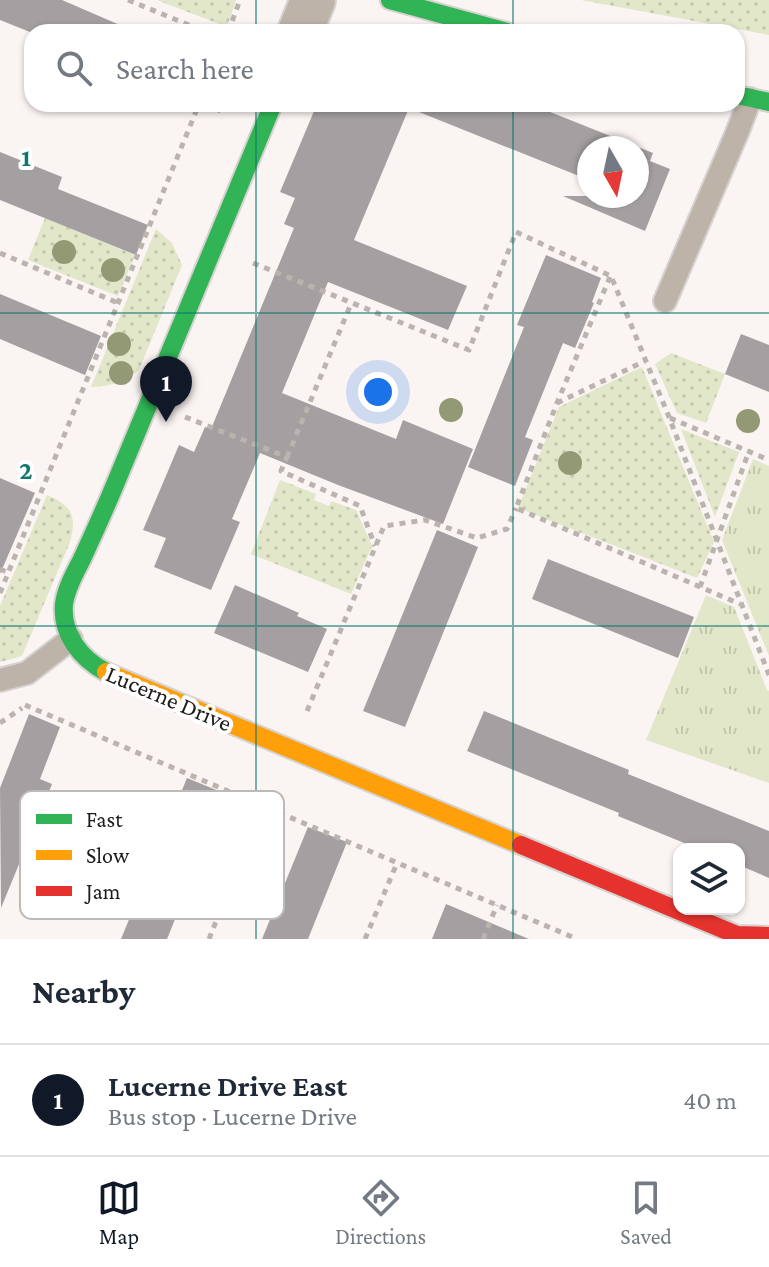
<!DOCTYPE html>
<meta charset="utf-8">
<style>
:root{--surface:#fff;--page:#f6f6f7;--text:#1f2937;--muted:#747a83;--line:#e0e1e3;--accent:#111827}
body{margin:0;font-family:"Crimson Pro",serif;background:var(--page);color:var(--text)}
.controls{position:absolute;right:24px;bottom:24px;display:grid;overflow:hidden;border-radius:16px;box-shadow:0 2px 6px #0004}
.controls button{width:72px;height:72px;display:grid;place-items:center;padding:0;border:0;border-bottom:2px solid var(--line);background:var(--surface);color:var(--text);font:40px sans-serif}
.compass{position:absolute;left:577px;top:136px;width:72px;height:72px;border-radius:50%;background:var(--surface);box-shadow:0 2px 6px #0004;rotate:171deg}
.you{position:absolute;left:378px;top:392px;width:28px;height:28px;margin:-20px;border:6px solid #fff;border-radius:50%;background:#1a73e8;box-shadow:0 0 0 12px #1a73e833}
.badge{display:grid;place-items:center;width:52px;height:52px;border-radius:50%;background:var(--accent);color:#fff;font-size:26px;font-weight:700}
.pin{position:absolute;translate:-50% -66px;filter:drop-shadow(0 2px 4px #0008)}
.pin::after{content:'';position:absolute;top:42px;width:28px;height:24px;background:inherit;clip-path:polygon(0 0,100% 0,50% 100%)}
.list{margin:0;padding:0;list-style:none}
h2{display:flex;justify-content:space-between;align-items:center;height:104px;margin:0;padding:0 32px;font-size:34px}
h2 small{font-size:26px;font-weight:400;color:var(--muted)}
.list li{display:grid;grid-template-columns:52px 1fr auto;gap:24px;align-items:center;box-sizing:border-box;height:112px;padding:0 32px;border-top:2px solid var(--line)}
.list b{display:block;font-size:30px;white-space:nowrap}
.list p{margin:0;font-size:26px;white-space:nowrap;color:var(--muted)}
.list em{font-size:26px;font-style:normal;color:var(--muted)}
.icon{flex:none;width:44px;height:44px;fill:none;stroke:currentColor;stroke-width:2;stroke-linecap:round;stroke-linejoin:round}
.map{position:relative;flex:none;width:769px;height:939px;overflow:hidden}
.search{position:absolute;background:var(--surface);box-shadow:0 2px 6px #0004;left:24px;right:24px;top:24px;height:88px;display:flex;align-items:center;gap:20px;box-sizing:border-box;padding:0 28px;border-radius:24px;color:var(--muted);font-size:30px}
.sheet{height:216px;background:var(--surface)}
nav{display:flex;justify-content:space-around;align-items:center;box-sizing:border-box;height:112px;border-top:2px solid var(--line);background:var(--surface);font-size:22px;color:var(--muted)}
nav a{display:grid;justify-items:center;gap:4px}
nav .on{color:var(--accent)}
.map>svg:first-child{display:block}
.grass{fill:url(#grass-dots)}
.park{fill:url(#park-tufts)}
.building{fill:#a4a0a1}
.lines{fill:none;stroke-linecap:round;stroke-linejoin:round}
.lane-casing{stroke:#d6d2d0;stroke-width:26}
.street-casing{stroke:#d6d2d0;stroke-width:48}
.fast-casing{stroke:#d6d2d0;stroke-width:22}
.slow-casing{stroke:#d6d2d0;stroke-width:22}
.jam-casing{stroke:#d6d2d0;stroke-width:22}
.path{stroke:#bbb3ae;stroke-width:5;stroke-dasharray:6 6;stroke-linecap:butt}
.lane{stroke:#beb3a9;stroke-width:22}
.street{stroke:#beb3a9;stroke-width:44}
.fast{stroke:#30b455;stroke-width:18}
.slow{stroke:#ff9f0a;stroke-width:18}
.jam{stroke:#e5322d;stroke-width:18}
.tree{fill:#949975}
.grid{fill:none;stroke:#0f766e;stroke-width:2;stroke-opacity:0.55}
.labels{text-anchor:middle;dominant-baseline:central;stroke-width:8;stroke-linejoin:round;paint-order:stroke}
.street-label{font-size:24px;fill:#1e1b19;stroke:#fff}
.key{fill:#fff;stroke:#bcbbba;stroke-width:2}
.key-label{font-size:22px;fill:#1e1b19}
.grid-label{font-size:26px;text-anchor:middle;font-weight:bold;fill:#0f766e;stroke:#fff;stroke-width:8;stroke-linejoin:round;paint-order:stroke}
</style>
<div class="map">
<svg width="769" height="939" viewBox="0 0 769 939">
<defs>
<pattern id="grass-dots" width="8" height="8" patternUnits="userSpaceOnUse" patternTransform="scale(2)"><rect width="8" height="8" fill="#e2e7ca"/><path d="M2 2h.1M6 6h.1" fill="none" stroke="#c1c6ad" stroke-width="1.8" stroke-linecap="round"/></pattern>
<pattern id="park-tufts" width="24" height="20" patternUnits="userSpaceOnUse" patternTransform="scale(2)"><rect width="24" height="20" fill="#e2e7ca"/><path d="M3 7l-1-3M5 7V3M7 7l1-3M15 17l-1-3M17 17v-4M19 17l1-3" fill="none" stroke="#c1c6ad"/></pattern>
</defs>
<rect width="100%" height="100%" fill="#faf4f2"/>
<g class="grass">
<polygon points="157,0 236,0 227,27"/>
<polygon points="581,0 769,0 769,35"/>
<polygon points="45,218 135,255 118,296 28,260"/>
<path d="M156,229L172,243L182,265L139,370C123,383 111,386 91,387Z"/>
<polygon points="671,353 725,374 706,423 677,413 655,364"/>
<polygon points="642,367 714,542 697,578 518,508 559,407"/>
<polygon points="681,429 739,452 715,517"/>
<polygon points="280,480 316,494 314,500 329,506 331,501 356,510 372,546 351,594 251,554"/>
<path d="M47,495C72,506 77,515 70,542L22,656L0,662V606Z"/>
</g>
<g class="park">
<polygon points="753,459 769,466 769,656 722,540"/>
<polygon points="706,595 734,607 767,690 769,691 769,783 646,740"/>
</g>
<g class="building">
<polygon points="0,0 62,0 136,32 30,32 0,20"/>
<polygon points="317,104 530,104 653,153 650,161 670,169 645,231 563,196 637,196 637,148 589,148 589,180 409,108 354,240 467,286 448,330 328,282 282,393 396,439 403,420 473,449 443,524 338,485 260,453 232,519 240,522 211,590 154,567 166,538 143,530 179,445 194,452 205,427 211,429 294,228 284,224 295,198 280,192"/>
<polygon points="0,152 62,177 58,189 148,225 136,255 0,200"/>
<polygon points="546,255 601,278 592,302 594,303 575,348 563,343 525,437 533,440 515,486 468,467 524,327 517,325"/>
<polygon points="0,294 101,336 85,375 0,339"/>
<polygon points="741,334 769,345 769,392 725,374"/>
<polygon points="0,478 35,493 0,574"/>
<polygon points="437,530 478,547 405,727 363,711"/>
<polygon points="548,559 694,617 678,658 532,599"/>
<polygon points="235,585 299,613 297,616 327,629 308,672 214,633"/>
<polygon points="484,711 629,770 628,774 769,831 769,878 739,865 739,849 699,849 618,816 619,813 467,751"/>
<polygon points="29,714 60,727 40,779 52,784 1,908 0,788"/>
<polygon points="187,778 226,794 167,939 121,939"/>
<polygon points="308,827 347,842 308,939 262,939"/>
<polygon points="446,904 529,939 432,939"/>
</g>
<g class="lines">
<g class="lane-casing">
<g id="lane">
<polyline points="665,301 737,133 750,99"/>
<polyline points="0,680 27,673 71,639"/>
</g>
</g>
<g class="street-casing">
<polyline id="street" points="300,32 313,0"/>
</g>
<g class="fast-casing">
<g id="fast">
<polyline points="390,0 507,32"/>
<polyline points="737,95 769,102"/>
<path d="M106,672C81,659 61,634 64,604C66,588 75,573 82,559C93,535 104,511 114,487C167,359 220,232 273,104"/>
</g>
</g>
<g class="slow-casing">
<polyline id="slow" points="106,672 521,845"/>
</g>
<g class="jam-casing">
<polyline id="jam" points="521,845 737,935 769,936"/>
</g>
<g class="path">
<polyline points="128,0 206,32"/>
<polyline points="228,32 240,0"/>
<polyline points="204,104 226,113"/>
<polyline points="0,253 118,303"/>
<polyline points="253,263 469,350 516,232 611,276 669,417 769,675"/>
<polyline points="610,277 557,403 516,508 740,604"/>
<polyline points="557,403 645,361"/>
<polyline points="185,417 287,457 281,471 360,506 375,546"/>
<polyline points="670,418 769,460"/>
<polyline points="287,457 351,304"/>
<polyline points="0,569 9,573"/>
<polyline points="700,587 749,451"/>
<polyline points="0,593 199,104"/>
<polyline points="25,705 577,939"/>
<polyline points="307,711 384,526 425,520 477,538 507,529 516,508"/>
<polyline points="0,723 22,708"/>
<polyline points="209,939 262,806"/>
<polyline points="365,939 397,863"/>
<polyline points="483,939 497,905"/>
</g>
<use href="#lane" class="lane"/>
<use href="#street" class="street"/>
<use href="#fast" class="fast"/>
<use href="#slow" class="slow"/>
<use href="#jam" class="jam"/>
</g>
<g class="tree">
<circle cx="64" cy="252" r="12"/>
<circle cx="113" cy="270" r="12"/>
<circle cx="119" cy="344" r="12"/>
<circle cx="121" cy="373" r="12"/>
<circle cx="451" cy="410" r="12"/>
<circle cx="748" cy="421" r="12"/>
<circle cx="570" cy="463" r="12"/>
</g>
<path class="grid" d="M256,0V32M513,0V32M256,104V939M513,104V939M0,313H769M0,626H769"/>
<g class="labels">
<g class="street-label">
<text transform="translate(169 698) rotate(23)">Lucerne Drive</text>
</g>
</g>
<rect x="20" y="791" width="264" height="128" rx="12" class="key"/>
<rect x="36" y="814" width="36" height="10" fill="#30b455"/>
<rect x="36" y="850" width="36" height="10" fill="#ff9f0a"/>
<rect x="36" y="886" width="36" height="10" fill="#e5322d"/>
<g class="key-label">
<text x="86" y="827">Fast</text>
<text x="86" y="863">Slow</text>
<text x="86" y="899">Jam</text>
</g>
<g class="grid-label">
<text x="26" y="166">1</text>
<text x="26" y="479">2</text>
</g>
</svg>
<div class="controls">
<button><svg class="icon" aria-label="layers" viewBox="0 0 24 24"><path d="M12 4l9 5-9 5-9-5zM3 14l9 5 9-5"/></svg></button>
</div>
<svg class="compass" viewBox="-18 -18 36 36"><path d="M0-13l5 13h-10z" fill="#e53935"/><path d="M0 13l5-13h-10z" fill="#747a83"/></svg>
<div class="you"></div>
<div class="pin badge" style="left:166px;top:422px">1</div>
<div class="search"><svg class="icon" aria-label="search" viewBox="0 0 24 24"><circle cx="10" cy="10" r="6"/><path d="M15 15l6 6"/></svg>Search here</div>
</div>
<section class="sheet">
<h2>Nearby<small></small></h2>
<ul class="list">
<li><span class="badge">1</span><div><b>Lucerne Drive East</b><p>Bus stop · Lucerne Drive</p></div><em>40 m</em></li>
</ul>
</section>
<nav>
<a class="on"><svg class="icon" aria-label="map" viewBox="0 0 24 24"><path d="M3 6l6-2 6 2 6-2v14l-6 2-6-2-6 2zM9 4v14M15 6v14"/></svg>Map</a>
<a><svg class="icon" aria-label="directions" viewBox="0 0 24 24"><path d="M12 3l9 9-9 9-9-9zM9 14v-3h6M13 9l2 2-2 2"/></svg>Directions</a>
<a><svg class="icon" aria-label="saved" viewBox="0 0 24 24"><path d="M7 4h10v16l-5-4-5 4z"/></svg>Saved</a>
</nav>
